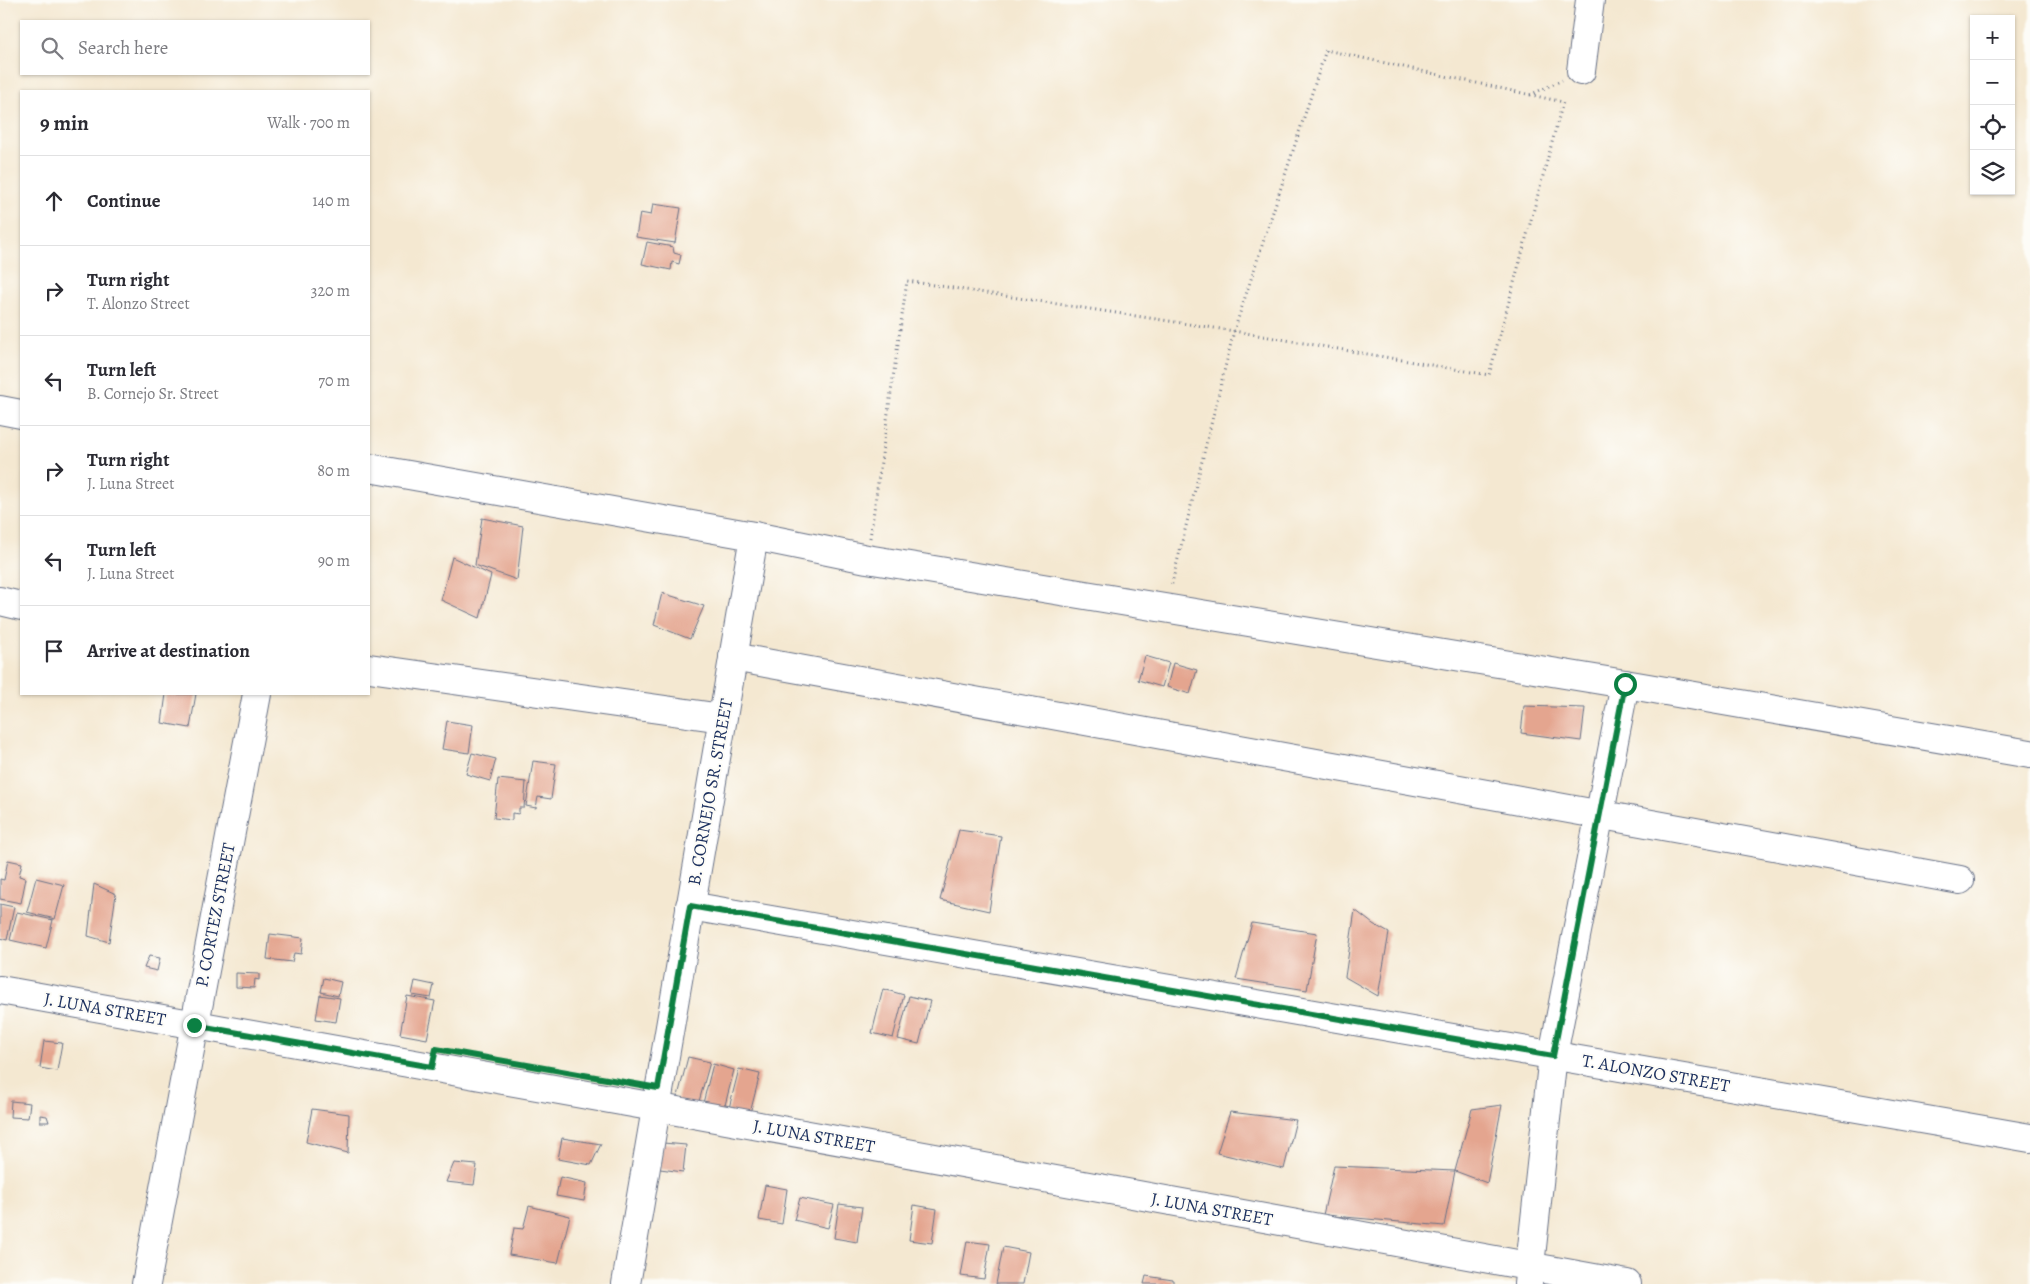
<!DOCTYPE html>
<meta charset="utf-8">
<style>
:root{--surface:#fff;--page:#f2f2f3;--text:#2b2b33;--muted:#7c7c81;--line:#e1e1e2}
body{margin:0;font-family:Alegreya,serif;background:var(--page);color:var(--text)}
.controls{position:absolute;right:15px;top:15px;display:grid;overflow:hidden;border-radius:0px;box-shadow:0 1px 4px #0004}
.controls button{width:45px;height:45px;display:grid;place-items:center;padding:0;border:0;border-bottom:1px solid var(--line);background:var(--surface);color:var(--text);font:25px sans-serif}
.stop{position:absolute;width:15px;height:15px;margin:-11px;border:4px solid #0b8043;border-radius:50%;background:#fff}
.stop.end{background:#0b8043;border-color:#fff;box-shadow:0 1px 5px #0008}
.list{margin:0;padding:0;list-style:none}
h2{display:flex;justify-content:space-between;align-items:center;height:65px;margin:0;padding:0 20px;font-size:21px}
h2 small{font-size:16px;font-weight:400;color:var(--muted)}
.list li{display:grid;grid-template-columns:32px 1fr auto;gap:15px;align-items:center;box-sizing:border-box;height:90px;padding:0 20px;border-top:1px solid var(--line)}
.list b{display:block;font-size:19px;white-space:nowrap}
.list p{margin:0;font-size:16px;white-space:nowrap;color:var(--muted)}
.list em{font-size:16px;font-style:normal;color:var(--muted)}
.icon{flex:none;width:28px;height:28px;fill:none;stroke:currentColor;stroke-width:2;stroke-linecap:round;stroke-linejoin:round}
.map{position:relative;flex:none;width:2030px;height:1284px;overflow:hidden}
.search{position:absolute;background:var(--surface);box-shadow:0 1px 4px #0004;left:20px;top:20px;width:350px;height:55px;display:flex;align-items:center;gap:12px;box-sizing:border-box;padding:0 18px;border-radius:0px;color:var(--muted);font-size:19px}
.panel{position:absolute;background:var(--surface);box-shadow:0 1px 4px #0004;left:20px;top:90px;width:350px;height:605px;border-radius:0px}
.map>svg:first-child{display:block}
.building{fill:#e4a58f}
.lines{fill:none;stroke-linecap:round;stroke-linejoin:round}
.minor-casing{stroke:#677086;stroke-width:30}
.path{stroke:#677086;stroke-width:3;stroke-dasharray:1 4;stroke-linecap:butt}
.minor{stroke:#fff;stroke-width:28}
.route{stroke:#0b8043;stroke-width:6}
.labels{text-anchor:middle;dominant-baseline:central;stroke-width:4;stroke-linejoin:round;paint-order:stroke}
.street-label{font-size:18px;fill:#1b2f5e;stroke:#fdfcf7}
</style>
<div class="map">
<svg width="2030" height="1284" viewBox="0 0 2030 1284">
<rect width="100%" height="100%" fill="#fdfcf7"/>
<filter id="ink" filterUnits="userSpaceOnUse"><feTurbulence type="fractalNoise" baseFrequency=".02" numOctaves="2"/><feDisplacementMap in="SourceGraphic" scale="10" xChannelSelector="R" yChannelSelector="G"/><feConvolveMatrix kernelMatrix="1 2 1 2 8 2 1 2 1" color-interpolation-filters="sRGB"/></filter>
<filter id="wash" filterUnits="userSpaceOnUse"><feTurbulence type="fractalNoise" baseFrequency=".0096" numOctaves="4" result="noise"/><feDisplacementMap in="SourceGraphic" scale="20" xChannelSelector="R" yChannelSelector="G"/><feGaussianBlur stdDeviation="1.12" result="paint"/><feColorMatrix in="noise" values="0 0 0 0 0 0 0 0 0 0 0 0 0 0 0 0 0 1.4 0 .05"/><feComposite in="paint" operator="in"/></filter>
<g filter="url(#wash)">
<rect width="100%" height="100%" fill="#f4e8d1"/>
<g id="blocks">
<g class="building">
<polygon points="653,204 681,208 675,243 636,237 640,213 651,215"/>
<polygon points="647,242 673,247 674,253 681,255 679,264 672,262 671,270 642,264"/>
<polygon points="482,518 523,526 517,580 475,565"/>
<polygon points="452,557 491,575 480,618 441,600"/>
<polygon points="662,593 704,606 690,639 654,625"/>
<polygon points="1145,656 1169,663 1162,687 1138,680"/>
<polygon points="1173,663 1197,670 1190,694 1167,687"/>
<polygon points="166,694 196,694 190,728 162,723"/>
<polygon points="1524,706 1585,708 1581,741 1521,733"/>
<polygon points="447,721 473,725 469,753 442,749"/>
<polygon points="472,753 496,759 490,781 466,774"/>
<polygon points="533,761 556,764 551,799 538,797 536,808 526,806"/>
<polygon points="498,779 526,782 524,808 519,808 519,814 512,813 512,820 494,818"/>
<polygon points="959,830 1001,836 989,911 940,900"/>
<polygon points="8,860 22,863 19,876 26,878 21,903 0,899 0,879 4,880"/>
<polygon points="36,878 64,885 55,919 27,912"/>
<polygon points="94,884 116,894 109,942 88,936"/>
<polygon points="0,904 14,907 7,940 0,938"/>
<polygon points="1355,910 1373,924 1389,933 1378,996 1345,977"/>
<polygon points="17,912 53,920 46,948 10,940"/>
<polygon points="1252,923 1317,933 1307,990 1236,979"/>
<polygon points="270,934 303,938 301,954 294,953 292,962 267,959"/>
<polygon points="149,956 160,958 157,971 144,968"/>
<polygon points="236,973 259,974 259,980 255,979 254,988 236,987"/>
<polygon points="324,978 341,982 338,996 321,992"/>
<polygon points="415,981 434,985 431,998 412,995"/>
<polygon points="883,989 904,995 893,1038 872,1033"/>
<polygon points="320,995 340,998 336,1022 316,1019"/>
<polygon points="407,996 435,1001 427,1039 400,1034"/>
<polygon points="909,996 930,1001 919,1044 898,1039"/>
<polygon points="44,1041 62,1043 57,1071 40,1068"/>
<polygon points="688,1057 710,1062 698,1105 677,1100"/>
<polygon points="713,1064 734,1070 723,1113 702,1107"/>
<polygon points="739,1069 760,1074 749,1117 728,1112"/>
<polygon points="11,1101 30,1103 28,1118 10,1117"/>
<polygon points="1502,1105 1487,1183 1455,1171 1472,1109"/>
<polygon points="312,1109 349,1114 348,1153 306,1142"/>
<polygon points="1230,1112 1296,1120 1284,1169 1217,1153"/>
<polygon points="40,1115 47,1116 49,1122 40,1122"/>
<polygon points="562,1138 601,1144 591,1165 558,1159"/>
<polygon points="663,1143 686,1145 683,1172 660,1169"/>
<polygon points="454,1163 477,1165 474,1185 446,1182"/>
<polygon points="1334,1166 1455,1171 1444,1226 1323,1215"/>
<polygon points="560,1177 587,1183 584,1201 556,1196"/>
<polygon points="765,1185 787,1189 782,1224 759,1220"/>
<polygon points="800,1198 834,1205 828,1228 794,1220"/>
<polygon points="839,1204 862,1207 857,1242 834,1238"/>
<polygon points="914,1205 937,1209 932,1243 909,1240"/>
<polygon points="529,1206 570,1216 558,1263 509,1255 514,1228 523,1229"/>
<polygon points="967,1241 990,1244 984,1279 961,1276"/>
<polygon points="1003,1247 1029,1252 1023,1284 996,1284"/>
<polygon points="1146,1276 1173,1280 1173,1284 1144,1284"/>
</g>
</g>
</g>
<g filter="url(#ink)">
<use href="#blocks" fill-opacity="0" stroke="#677086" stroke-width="1"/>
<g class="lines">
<g class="minor-casing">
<g id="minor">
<polyline points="1581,71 1590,0"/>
<polyline points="0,410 21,414"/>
<polyline points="369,468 754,536 867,559 1625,684 2030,754"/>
<polyline points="0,601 21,606"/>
<polyline points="733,657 1960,880"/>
<polyline points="369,668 722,718"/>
<polyline points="690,906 2030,1138"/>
<polyline points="0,990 655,1107 1627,1284"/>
<polyline points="146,1284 257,694"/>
<polyline points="626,1284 754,536"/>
<polyline points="1528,1284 1553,1055 1625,684"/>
</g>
</g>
<g class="path">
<polyline points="1530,95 1562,80"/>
<polyline points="870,538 907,281 1234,331 1489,375 1563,102 1326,50 1234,331 1171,587"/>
</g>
<use href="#minor" class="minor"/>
</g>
</g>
<g class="lines" filter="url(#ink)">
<polyline class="route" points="194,1025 432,1067 436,1049 658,1088 690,906 1553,1056 1625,684"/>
</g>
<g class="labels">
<g class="street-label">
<text transform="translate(710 792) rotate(-80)">B. CORNEJO SR. STREET</text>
<text transform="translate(215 915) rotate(-79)">P. CORTEZ STREET</text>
<text transform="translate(105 1009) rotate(10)">J. LUNA STREET</text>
<text transform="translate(1656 1073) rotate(10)">T. ALONZO STREET</text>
<text transform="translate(814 1136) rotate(10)">J. LUNA STREET</text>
<text transform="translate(1212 1209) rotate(10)">J. LUNA STREET</text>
</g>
</g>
</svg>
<div class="controls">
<button>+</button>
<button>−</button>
<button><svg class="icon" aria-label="locate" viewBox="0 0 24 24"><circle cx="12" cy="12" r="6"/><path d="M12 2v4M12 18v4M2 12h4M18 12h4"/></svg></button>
<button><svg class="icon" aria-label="layers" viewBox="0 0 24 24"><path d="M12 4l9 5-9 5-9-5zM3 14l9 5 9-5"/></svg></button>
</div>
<div class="stop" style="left:1625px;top:684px"></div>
<div class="stop end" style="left:194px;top:1025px"></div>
<div class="search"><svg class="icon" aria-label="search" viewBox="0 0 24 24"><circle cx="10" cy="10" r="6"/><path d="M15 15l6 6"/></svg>Search here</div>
<section class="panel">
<h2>9 min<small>Walk · 700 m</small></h2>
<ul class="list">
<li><svg class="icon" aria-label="ahead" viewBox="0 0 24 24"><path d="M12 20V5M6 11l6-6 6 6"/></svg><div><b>Continue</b></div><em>140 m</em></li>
<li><svg class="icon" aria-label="right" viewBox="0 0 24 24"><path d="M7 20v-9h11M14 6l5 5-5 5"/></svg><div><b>Turn right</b><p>T. Alonzo Street</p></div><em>320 m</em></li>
<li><svg class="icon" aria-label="left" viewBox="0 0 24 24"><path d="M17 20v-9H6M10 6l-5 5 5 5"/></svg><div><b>Turn left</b><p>B. Cornejo Sr. Street</p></div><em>70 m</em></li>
<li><svg class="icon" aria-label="right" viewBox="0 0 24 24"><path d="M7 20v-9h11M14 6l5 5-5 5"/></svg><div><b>Turn right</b><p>J. Luna Street</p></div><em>80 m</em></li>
<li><svg class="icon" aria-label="left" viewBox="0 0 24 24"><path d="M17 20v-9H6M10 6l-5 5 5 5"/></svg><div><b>Turn left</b><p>J. Luna Street</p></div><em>90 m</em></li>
<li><svg class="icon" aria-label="arrive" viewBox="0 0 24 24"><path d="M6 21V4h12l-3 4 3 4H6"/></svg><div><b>Arrive at destination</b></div></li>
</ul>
</section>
</div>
